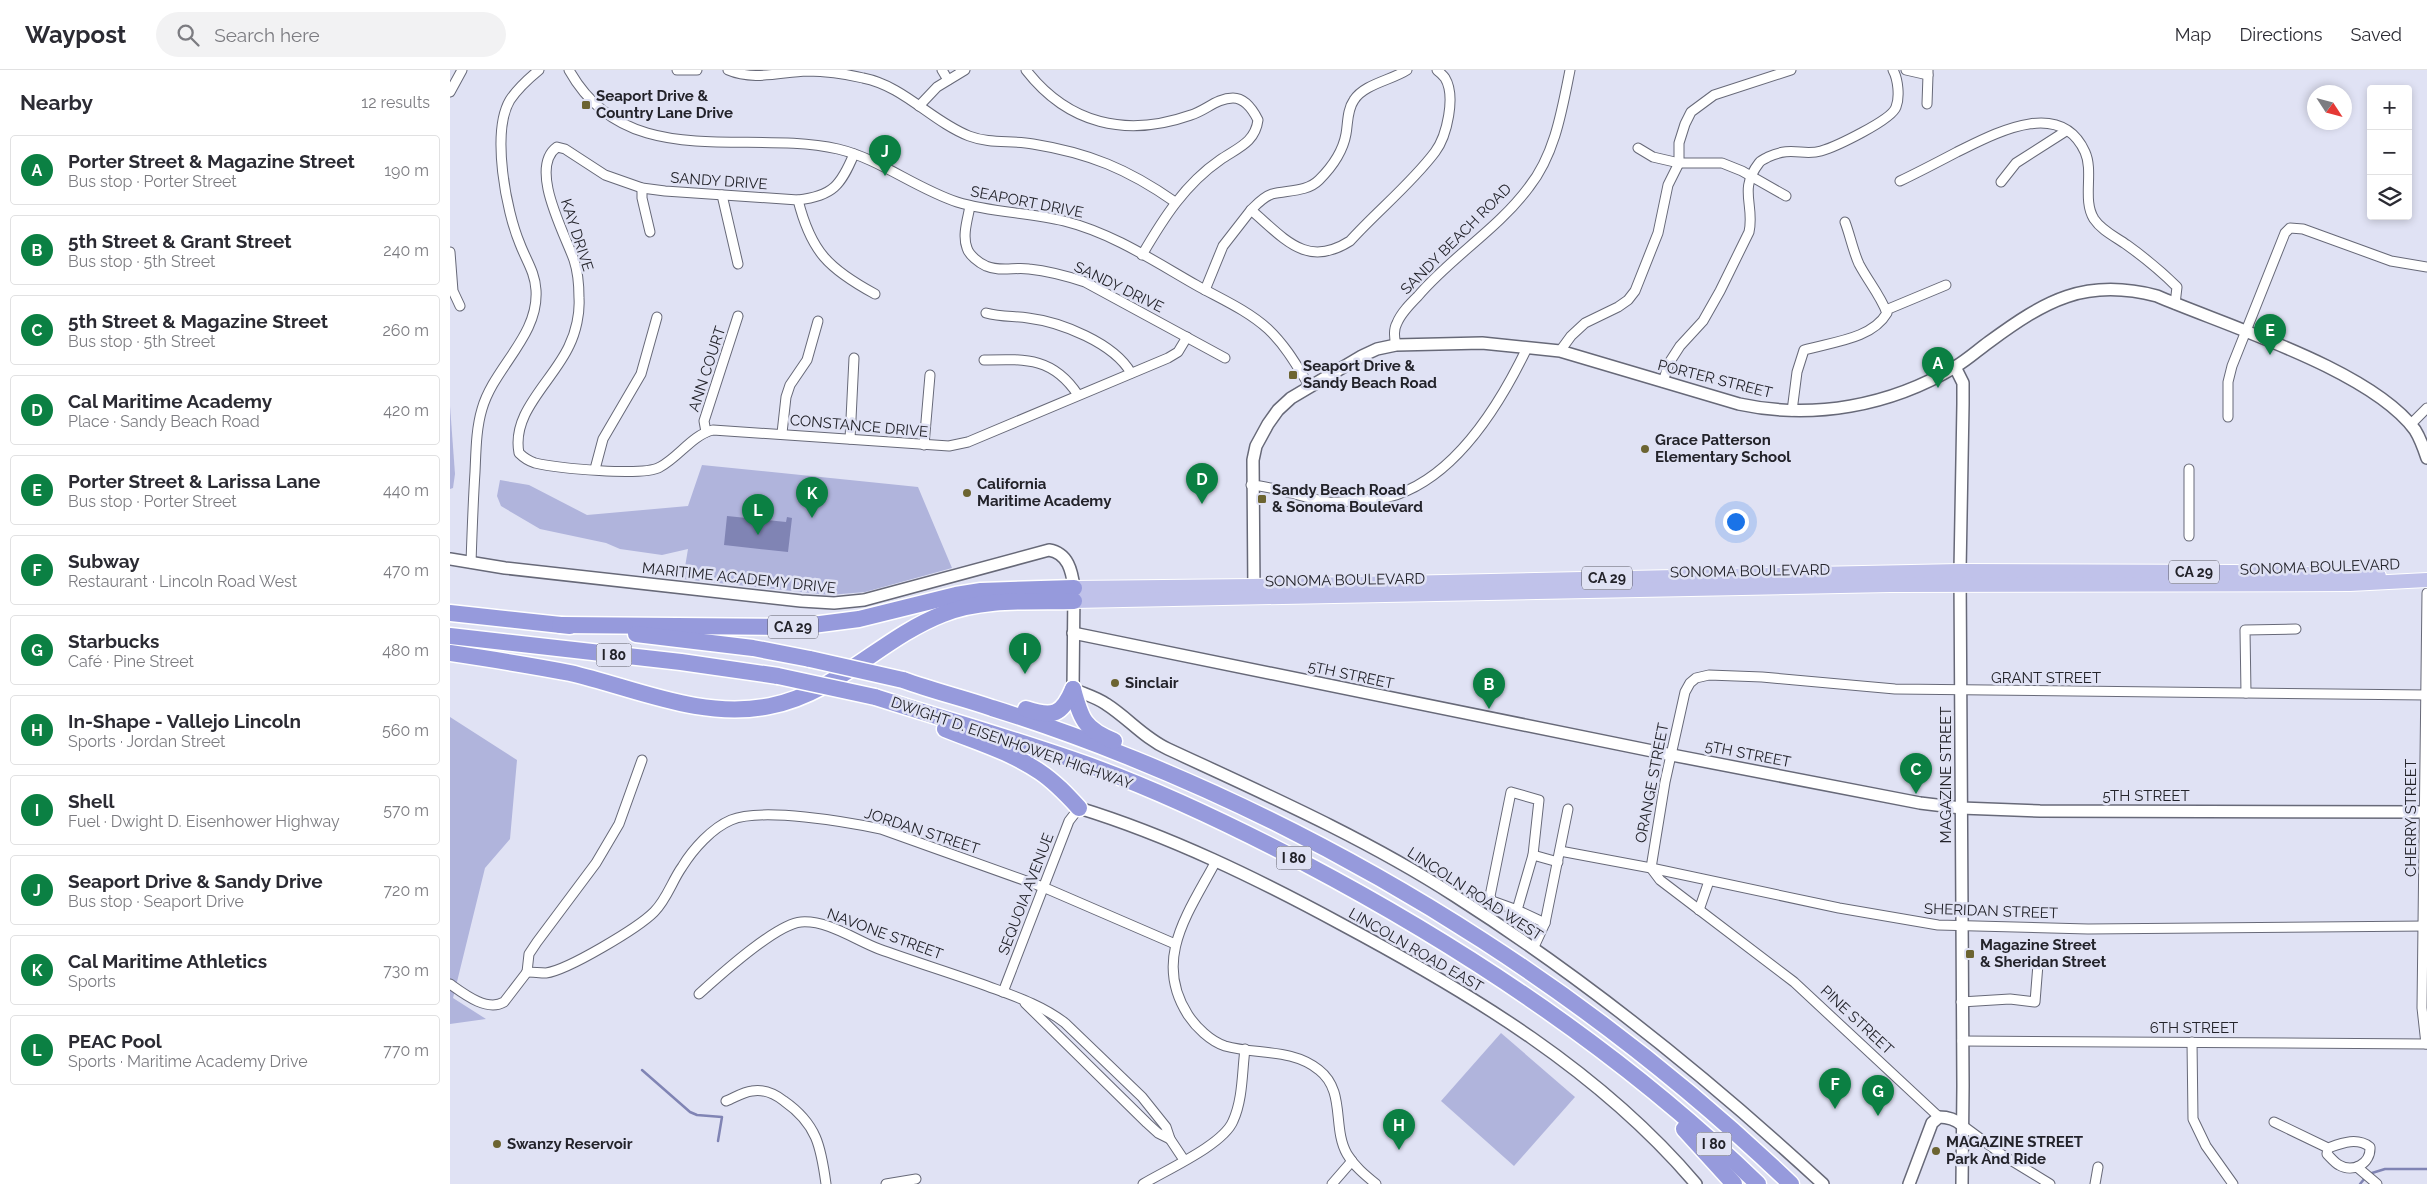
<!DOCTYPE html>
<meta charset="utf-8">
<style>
:root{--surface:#fff;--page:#f2f2f3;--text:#2b2b33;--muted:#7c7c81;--line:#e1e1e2;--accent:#0b8043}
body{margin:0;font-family:Raleway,sans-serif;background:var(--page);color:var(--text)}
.controls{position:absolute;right:15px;top:15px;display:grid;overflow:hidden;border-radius:5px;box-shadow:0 2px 8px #0003}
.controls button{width:45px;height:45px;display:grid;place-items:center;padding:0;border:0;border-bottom:1px solid var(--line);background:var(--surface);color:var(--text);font:25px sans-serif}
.compass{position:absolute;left:1857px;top:15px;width:45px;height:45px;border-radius:50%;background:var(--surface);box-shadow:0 2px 8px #0003;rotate:126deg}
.you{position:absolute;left:1285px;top:451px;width:18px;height:18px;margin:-12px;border:4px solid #fff;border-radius:50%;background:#1a73e8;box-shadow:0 0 0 8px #1a73e833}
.badge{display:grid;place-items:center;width:32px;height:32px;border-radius:50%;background:var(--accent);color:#fff;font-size:16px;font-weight:700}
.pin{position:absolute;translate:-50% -41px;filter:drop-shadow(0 1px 2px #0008)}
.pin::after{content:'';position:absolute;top:26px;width:18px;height:15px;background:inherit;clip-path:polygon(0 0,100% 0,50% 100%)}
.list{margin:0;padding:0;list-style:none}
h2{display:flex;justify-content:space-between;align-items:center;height:65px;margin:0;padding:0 20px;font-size:21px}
h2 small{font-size:16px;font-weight:400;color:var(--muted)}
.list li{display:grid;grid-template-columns:32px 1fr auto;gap:15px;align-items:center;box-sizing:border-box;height:70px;margin:0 10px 10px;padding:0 10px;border:1px solid var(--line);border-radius:5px}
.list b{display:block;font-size:19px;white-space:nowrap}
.list p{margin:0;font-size:16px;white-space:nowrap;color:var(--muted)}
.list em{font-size:16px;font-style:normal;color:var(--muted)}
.icon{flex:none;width:28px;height:28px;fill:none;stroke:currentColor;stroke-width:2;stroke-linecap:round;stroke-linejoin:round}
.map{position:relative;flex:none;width:1977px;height:1114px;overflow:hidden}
header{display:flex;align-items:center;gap:30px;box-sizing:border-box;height:70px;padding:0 25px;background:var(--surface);border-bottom:1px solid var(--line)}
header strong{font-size:24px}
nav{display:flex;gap:28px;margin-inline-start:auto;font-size:18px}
.search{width:350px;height:45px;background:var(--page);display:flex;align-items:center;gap:12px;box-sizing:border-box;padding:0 18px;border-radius:28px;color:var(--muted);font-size:19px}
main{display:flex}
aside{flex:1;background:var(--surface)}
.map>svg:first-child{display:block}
.green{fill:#b0b4dc}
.water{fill:#8084b4}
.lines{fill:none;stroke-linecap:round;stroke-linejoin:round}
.stream{stroke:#8084b4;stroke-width:2.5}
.minor-casing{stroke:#676978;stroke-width:11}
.tertiary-casing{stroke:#676978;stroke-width:14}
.primary-casing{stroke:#fff;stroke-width:16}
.motorway-casing{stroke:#fff;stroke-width:19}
.minor{stroke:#fff;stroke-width:9}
.tertiary{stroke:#fff;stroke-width:11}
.primary{stroke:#c0c2ea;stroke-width:14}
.motorway{stroke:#969adc;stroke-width:16}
.motorway-bridge-casing{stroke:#fff;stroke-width:19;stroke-linecap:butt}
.motorway-bridge{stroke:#969adc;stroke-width:16}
.poi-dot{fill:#6c6431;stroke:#e0e2f4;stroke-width:2}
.labels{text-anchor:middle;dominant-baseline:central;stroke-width:5;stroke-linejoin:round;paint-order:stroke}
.shield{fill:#e0e2f4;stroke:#5c5c67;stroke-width:1}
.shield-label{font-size:14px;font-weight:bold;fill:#23232a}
.poi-label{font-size:15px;font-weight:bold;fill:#23232a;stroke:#e0e2f4;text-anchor:start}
.street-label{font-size:15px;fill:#23232a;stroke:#e0e2f4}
</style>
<header>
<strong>Waypost</strong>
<div class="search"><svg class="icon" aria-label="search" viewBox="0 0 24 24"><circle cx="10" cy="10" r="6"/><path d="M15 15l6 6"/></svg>Search here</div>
<nav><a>Map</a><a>Directions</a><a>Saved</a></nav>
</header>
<main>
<aside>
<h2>Nearby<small>12 results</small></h2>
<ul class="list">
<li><span class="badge">A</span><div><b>Porter Street &amp; Magazine Street</b><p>Bus stop · Porter Street</p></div><em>190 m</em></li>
<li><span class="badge">B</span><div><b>5th Street &amp; Grant Street</b><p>Bus stop · 5th Street</p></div><em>240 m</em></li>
<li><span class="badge">C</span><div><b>5th Street &amp; Magazine Street</b><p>Bus stop · 5th Street</p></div><em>260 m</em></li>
<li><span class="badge">D</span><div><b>Cal Maritime Academy</b><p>Place · Sandy Beach Road</p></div><em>420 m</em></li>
<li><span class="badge">E</span><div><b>Porter Street &amp; Larissa Lane</b><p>Bus stop · Porter Street</p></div><em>440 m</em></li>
<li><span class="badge">F</span><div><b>Subway</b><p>Restaurant · Lincoln Road West</p></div><em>470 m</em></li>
<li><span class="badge">G</span><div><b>Starbucks</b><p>Café · Pine Street</p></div><em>480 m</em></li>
<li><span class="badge">H</span><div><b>In-Shape - Vallejo Lincoln</b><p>Sports · Jordan Street</p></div><em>560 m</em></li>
<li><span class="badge">I</span><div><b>Shell</b><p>Fuel · Dwight D. Eisenhower Highway</p></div><em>570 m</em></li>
<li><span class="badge">J</span><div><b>Seaport Drive &amp; Sandy Drive</b><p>Bus stop · Seaport Drive</p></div><em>720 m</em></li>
<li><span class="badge">K</span><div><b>Cal Maritime Athletics</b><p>Sports</p></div><em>730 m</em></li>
<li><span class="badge">L</span><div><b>PEAC Pool</b><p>Sports · Maritime Academy Drive</p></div><em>770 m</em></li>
</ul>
</aside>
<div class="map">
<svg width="1977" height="1114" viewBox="0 0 1977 1114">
<rect width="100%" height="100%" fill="#e0e2f4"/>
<g class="green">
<polygon points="0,336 5,404 3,418 0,419"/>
<polygon points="252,395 468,417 502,498 415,522 379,525 233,509 238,479 212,485 170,479 156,473 90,459 51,436 47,426 50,410 79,415 137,445 238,436"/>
<polygon points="0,647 67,690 60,769 35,798 3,928 36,949 0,954"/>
<polygon points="1051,963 1125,1027 1064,1096 991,1031"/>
</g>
<polygon class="water" points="277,446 336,452 337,447 342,448 338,482 274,475"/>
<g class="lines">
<g class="stream">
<polyline points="192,1000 240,1042 247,1045 272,1047 268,1071"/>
<polyline points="1922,1103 1935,1099 1977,1099"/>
<polyline points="1910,1114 1915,1108"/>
</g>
<g class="minor-casing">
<g id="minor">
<path d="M119,0C177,104 295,58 388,79C430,89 465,118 507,132C542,143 579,142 614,151C662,163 704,191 746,215C771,229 797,240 818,259C836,276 847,296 860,317"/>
<polyline points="227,0 247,0"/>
<path d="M278,0C303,11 331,2 357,1C374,1 396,4 413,8C454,16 481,51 519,66C540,74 561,70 583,74C639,83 678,99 725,132"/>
<polyline points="492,0 498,10"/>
<path d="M576,0C618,54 676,68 741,45C755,41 767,28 783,28C795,28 803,40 808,50C805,73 787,78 770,90C735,114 713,149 692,185"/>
<path d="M957,0C942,10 914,14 904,30C897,40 898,53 896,64C893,81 882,97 869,110C857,122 838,120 822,124C813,127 807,134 801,140C834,168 856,199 900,171C927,141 961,114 985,82C997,66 1006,26 995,8C993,5 989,2 987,0"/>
<polyline points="1456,0 1478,5 1478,0"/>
<polyline points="0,22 12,0"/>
<polyline points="1477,34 1478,5"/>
<polyline points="469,36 487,17 515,0"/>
<polyline points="1188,78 1203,87 1229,93 1272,93 1292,101 1336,126"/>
<path d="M404,84C391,115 383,126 348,130L215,121L192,118L155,105L115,79L107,77C78,98 115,164 124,190C128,202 129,216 129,228C130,243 126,262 119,276C103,311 61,342 69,383C74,388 79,391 85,393C107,398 193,407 210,397C229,387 242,365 263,360L499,376L518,372L718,288L728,282L737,267"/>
<path d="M1450,111C1469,102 1488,92 1507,82C1544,64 1610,27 1635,82C1644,102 1632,130 1644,149C1652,161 1666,167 1677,175C1695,188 1711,201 1727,217L1725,234"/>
<polyline points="1551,112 1566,93 1616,61"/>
<polyline points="192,118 192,128 200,162"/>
<polyline points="272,125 288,194"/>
<path d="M348,130C361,182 379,199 425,224"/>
<path d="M520,136C518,148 512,165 517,178C519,185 529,193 536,196C549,202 565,197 579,199C598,201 617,206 635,212L775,288"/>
<polyline points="0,182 3,221 10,236"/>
<polyline points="755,220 773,176 801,140"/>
<polyline points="1436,240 1496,215"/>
<path d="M536,243C550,247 564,246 578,248C611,252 664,273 681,303"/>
<path d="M946,275C944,267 943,260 947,253C951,243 960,234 968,226C1001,187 1048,159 1079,117C1105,84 1112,40 1120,0"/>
<polyline points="1110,281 1121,266 1135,253 1168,237 1178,230 1185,221 1208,163 1218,115 1229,93 1229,73 1235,54 1241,42 1264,25 1341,0"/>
<path d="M534,290C575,289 603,287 628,325"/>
<path d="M1213,312L1219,293L1230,276L1253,251L1270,221L1299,162C1305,135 1288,120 1309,93C1311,90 1315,89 1318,87C1341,76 1353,86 1371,81C1385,77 1442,50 1446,37C1450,27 1448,9 1443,0"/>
<path d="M1342,341L1347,302L1354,280C1382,272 1422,269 1437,243C1430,225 1418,211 1409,194C1403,181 1400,165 1395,152"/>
<polyline points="1778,347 1778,312 1782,296 1835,163 1840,158 1853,159 1941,191 1977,197"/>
<polyline points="1960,355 1977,338"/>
<polyline points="256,362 254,351 288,246"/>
<polyline points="332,363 336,327 340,315 357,290 368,251"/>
<polyline points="400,369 404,288"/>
<polyline points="474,375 480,305"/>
<polyline points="145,399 153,369 191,304 207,247"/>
<polyline points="1739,399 1739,466"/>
<path d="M801,415C828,417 852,428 879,432C890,433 902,431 913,430C922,429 931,430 939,427C1004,410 1050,334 1077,278"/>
<path d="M21,493C22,463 23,433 25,402C26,381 26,359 32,339C44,297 89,266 86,220C85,202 76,190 70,174C56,141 41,62 60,30C68,18 78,9 89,0"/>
<polyline points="1796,623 1795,560 1846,559"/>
<polyline points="1110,781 1201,798 1389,838 1488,855 1638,859 1977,856"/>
<polyline points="1083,785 1108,792"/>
<path d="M766,791C739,842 702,889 738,945C746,957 760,971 775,976C806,985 842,978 869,1000C896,1021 882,1058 897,1084C904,1096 915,1105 926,1114"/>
<polyline points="1067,840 1042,831 1040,826 1061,722 1089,730 1083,785 1067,840 1095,853"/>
<polyline points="1249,840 1259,811"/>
<polyline points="1083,879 1095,853 1118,739"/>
<path d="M77,902C83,902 90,903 96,903C118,900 188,858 204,842C217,829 222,811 232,797C243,779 262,758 281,750C312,737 397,752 431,759L593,817L725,874"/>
<polyline points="77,902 79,884 87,872 146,793 169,754 192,690"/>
<path d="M0,914C14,924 37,942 54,932L77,902"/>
<polyline points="553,922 619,751 629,738"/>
<path d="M249,924C269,906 326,854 351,852C378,850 405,870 429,879C465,892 501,903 537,916C564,926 592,935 615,953L692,1027L716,1057L720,1069L734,1090"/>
<polyline points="1511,932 1560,929 1585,932 1588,894"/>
<polyline points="575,933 697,1053 708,1063 720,1069"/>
<polyline points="1512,971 1977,974"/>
<polyline points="1742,972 1743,1049 1756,1076 1783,1114"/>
<polyline points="1976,974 1972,938 1977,523"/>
<path d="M276,1031C284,1028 293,1022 302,1021C313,1019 325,1024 334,1031C367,1054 371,1077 376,1114"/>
<polyline points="1489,1047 1344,912 1210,810 1201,798 1215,712 1235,622 1240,613 1246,608 1259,605 1312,607 1445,619 1977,625"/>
<path d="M1824,1052L1878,1078C1892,1073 1907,1067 1920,1077C1921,1094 1903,1103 1889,1095C1885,1093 1881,1088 1877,1084L1878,1078"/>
<polyline points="1512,1055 1554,1086 1600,1114"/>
<polyline points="1907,1097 1927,1114"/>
<polyline points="436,1114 466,1109"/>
<path d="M693,1114C716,1100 773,1075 783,1051C793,1029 792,1002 795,979"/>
<polyline points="882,1114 902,1091"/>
<polyline points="1645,1114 1648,1097"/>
</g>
</g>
<g class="tertiary-casing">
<g id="tertiary">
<polyline points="1505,297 1513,313 1513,334 1510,501 1513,1016 1512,1114"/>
<path d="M0,489L55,498L351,531L384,533L414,530L599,480C618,483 622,501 624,518L623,619C634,624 646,627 656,634C678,648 694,668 718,679C815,724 915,768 1005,826C1137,910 1258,1008 1373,1114"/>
<path d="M804,524L803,390L806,376L818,354L828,340L841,328L912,286L927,279L946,275L1032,273L1110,281L1289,334C1363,350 1440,336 1505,297C1517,290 1528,280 1539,272C1595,231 1635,207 1707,226C1777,256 1921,300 1965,360C1970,368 1974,379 1977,388"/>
<polyline points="623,563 1222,685 1470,733 1511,738 1590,741 1977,742"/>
<path d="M629,738C720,766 808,809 891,854C1022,924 1150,1001 1246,1114"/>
<path d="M1459,1114L1482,1053L1489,1047C1498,1047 1505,1049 1512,1055"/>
</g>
</g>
<g class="primary-casing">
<g id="primary">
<polyline points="624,518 803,516 1510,501 1784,502 1929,506"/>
<polyline points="624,531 1440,515 1900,514 1977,510"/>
</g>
</g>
<g class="motorway-casing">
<g id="motorway">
<polyline points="0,543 120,556"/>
<polyline points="110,555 347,557 409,549 506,525 531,521 624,518"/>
<polyline points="186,564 303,578 360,589"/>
<polyline points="0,566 231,592 328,606"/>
<path d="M0,583C40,589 80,595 120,603C185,618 251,650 320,636C387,623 431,568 493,544C533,528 581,532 624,531"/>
<path d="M453,610C483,621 513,628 542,638C590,653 637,670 684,689C926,787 1152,933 1341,1114"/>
<path d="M623,619C631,649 634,659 664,671"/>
<path d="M425,627C500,651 575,672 649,699C719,725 787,758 854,793C1017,879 1175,985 1308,1114"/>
<path d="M576,639C603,648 612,645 623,619"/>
<path d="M495,659C527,672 561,682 590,702C605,712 617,725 629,738"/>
<polyline points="1234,1059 1284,1114"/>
</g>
</g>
<use href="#minor" class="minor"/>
<use href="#tertiary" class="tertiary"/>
<use href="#primary" class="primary"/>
<use href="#motorway" class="motorway"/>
<g class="motorway-bridge-casing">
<g id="motorway-bridge">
<polyline points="360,589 453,610"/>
<polyline points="328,606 425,627"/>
</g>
</g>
<use href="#motorway-bridge" class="motorway-bridge"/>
</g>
<g class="poi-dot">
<rect x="131" y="30" width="10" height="10" rx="2.5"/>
<rect x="838" y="300" width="10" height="10" rx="2.5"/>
<circle cx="1195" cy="379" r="5"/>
<circle cx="517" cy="423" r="5"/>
<rect x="807" y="424" width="10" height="10" rx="2.5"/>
<circle cx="665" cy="613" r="5"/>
<rect x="1515" y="879" width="10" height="10" rx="2.5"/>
<circle cx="47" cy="1074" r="5"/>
<circle cx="1486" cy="1081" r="5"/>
</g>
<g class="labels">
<g class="shield">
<rect x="1719" y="490.5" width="50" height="23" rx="4"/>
<rect x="1132" y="496.5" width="50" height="23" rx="4"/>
<rect x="318" y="545.5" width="50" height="23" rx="4"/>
<rect x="146.5" y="573.5" width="35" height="23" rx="4"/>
<rect x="826.5" y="776.5" width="35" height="23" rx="4"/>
<rect x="1246.5" y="1062.5" width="35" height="23" rx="4"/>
</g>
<g class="shield-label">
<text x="1744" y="502">CA 29</text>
<text x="1157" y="508">CA 29</text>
<text x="343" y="557">CA 29</text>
<text x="164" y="585">I 80</text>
<text x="844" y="788">I 80</text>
<text x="1264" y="1074">I 80</text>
</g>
<g class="poi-label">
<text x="146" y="26">Seaport Drive &amp;<tspan x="146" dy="17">Country Lane Drive</tspan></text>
<text x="853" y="296">Seaport Drive &amp;<tspan x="853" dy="17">Sandy Beach Road</tspan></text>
<text x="1205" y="370">Grace Patterson<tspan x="1205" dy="17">Elementary School</tspan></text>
<text x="527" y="414">California<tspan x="527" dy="17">Maritime Academy</tspan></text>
<text x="822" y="420">Sandy Beach Road<tspan x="822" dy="17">&amp; Sonoma Boulevard</tspan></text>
<text x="675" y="613">Sinclair</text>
<text x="1530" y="875">Magazine Street<tspan x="1530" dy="17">&amp; Sheridan Street</tspan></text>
<text x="1496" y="1072">MAGAZINE STREET<tspan x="1496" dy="17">Park And Ride</tspan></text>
<text x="57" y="1074">Swanzy Reservoir</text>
</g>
<g class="street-label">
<text transform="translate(269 111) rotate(4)">SANDY DRIVE</text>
<text transform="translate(577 132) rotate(11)">SEAPORT DRIVE</text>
<text transform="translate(127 165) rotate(72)">KAY DRIVE</text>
<text transform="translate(1006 169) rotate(-45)">SANDY BEACH ROAD</text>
<text transform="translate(669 217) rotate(26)">SANDY DRIVE</text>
<text transform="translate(257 299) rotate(-72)">ANN COURT</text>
<text transform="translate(1265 309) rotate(14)">PORTER STREET</text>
<text transform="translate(409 356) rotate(5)">CONSTANCE DRIVE</text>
<text transform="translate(1870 497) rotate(-2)">SONOMA BOULEVARD</text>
<text transform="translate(1300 501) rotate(-1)">SONOMA BOULEVARD</text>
<text transform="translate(289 508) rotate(6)">MARITIME ACADEMY DRIVE</text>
<text transform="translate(895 510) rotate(-1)">SONOMA BOULEVARD</text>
<text transform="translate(901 605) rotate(12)">5TH STREET</text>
<text x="1596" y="608">GRANT STREET</text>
<text transform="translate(562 673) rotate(19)">DWIGHT D. EISENHOWER HIGHWAY</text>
<text transform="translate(1298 684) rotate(11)">5TH STREET</text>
<text transform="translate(1496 705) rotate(-90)">MAGAZINE STREET</text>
<text transform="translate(1202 713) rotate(-79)">ORANGE STREET</text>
<text x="1696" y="726">5TH STREET</text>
<text transform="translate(1961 748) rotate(-90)">CHERRY STREET</text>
<text transform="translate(472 761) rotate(18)">JORDAN STREET</text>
<text transform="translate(576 824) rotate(-69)">SEQUOIA AVENUE</text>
<text transform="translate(1025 824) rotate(33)">LINCOLN ROAD WEST</text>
<text transform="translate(1541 841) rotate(2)">SHERIDAN STREET</text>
<text transform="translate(435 864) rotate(20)">NAVONE STREET</text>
<text transform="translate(966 880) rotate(30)">LINCOLN ROAD EAST</text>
<text transform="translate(1407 950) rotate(43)">PINE STREET</text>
<text x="1744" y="958">6TH STREET</text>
</g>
</g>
</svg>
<div class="controls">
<button>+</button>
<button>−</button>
<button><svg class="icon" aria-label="layers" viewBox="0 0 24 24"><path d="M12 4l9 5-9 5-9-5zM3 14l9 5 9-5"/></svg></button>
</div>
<svg class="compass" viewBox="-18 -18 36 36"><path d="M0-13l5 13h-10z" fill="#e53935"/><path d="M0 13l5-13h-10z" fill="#7c7c81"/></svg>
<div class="you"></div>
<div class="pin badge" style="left:1488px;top:318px">A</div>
<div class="pin badge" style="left:1039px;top:639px">B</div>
<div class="pin badge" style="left:1466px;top:724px">C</div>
<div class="pin badge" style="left:752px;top:434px">D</div>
<div class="pin badge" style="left:1820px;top:285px">E</div>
<div class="pin badge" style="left:1385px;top:1039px">F</div>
<div class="pin badge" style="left:1428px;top:1046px">G</div>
<div class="pin badge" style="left:949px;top:1080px">H</div>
<div class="pin badge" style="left:575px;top:604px">I</div>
<div class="pin badge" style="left:435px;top:106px">J</div>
<div class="pin badge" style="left:362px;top:448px">K</div>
<div class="pin badge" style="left:308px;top:465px">L</div>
</div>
</main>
